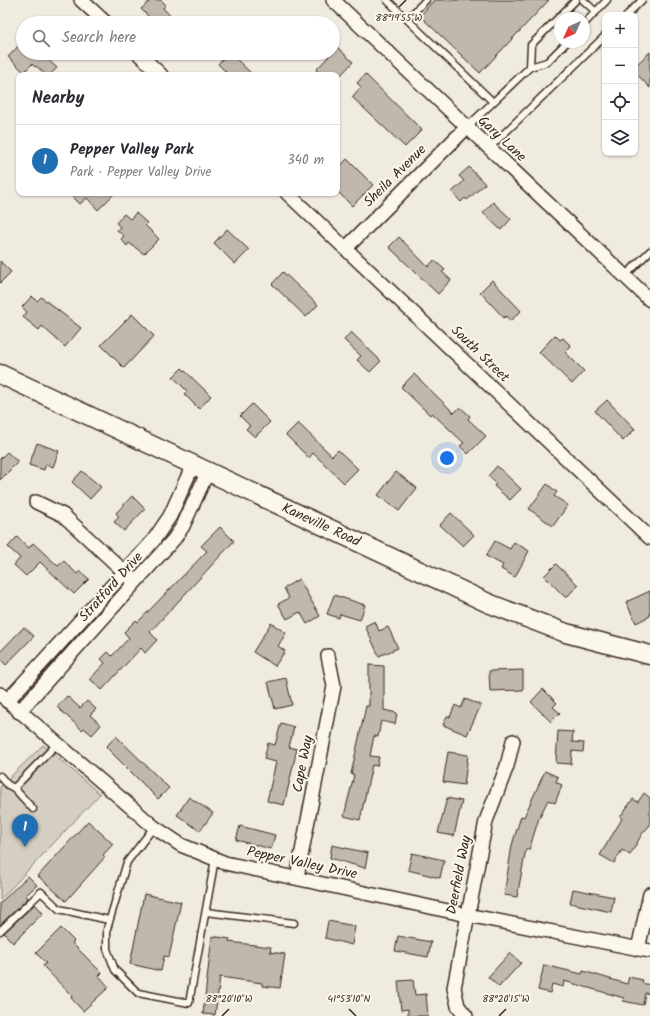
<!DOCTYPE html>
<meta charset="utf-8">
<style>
:root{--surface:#fff;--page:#f2f2f3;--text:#2b2b33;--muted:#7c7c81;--line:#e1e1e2;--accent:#1f6fb2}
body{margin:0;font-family:Kalam,sans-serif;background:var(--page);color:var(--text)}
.controls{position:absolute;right:12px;top:12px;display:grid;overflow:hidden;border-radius:8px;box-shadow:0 1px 3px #0004}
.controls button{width:36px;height:36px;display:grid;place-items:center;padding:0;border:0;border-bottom:1px solid var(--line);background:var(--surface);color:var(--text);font:20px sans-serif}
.compass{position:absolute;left:554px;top:12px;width:36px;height:36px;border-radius:50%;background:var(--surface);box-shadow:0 1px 3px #0004;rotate:225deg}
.you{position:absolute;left:447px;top:458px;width:14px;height:14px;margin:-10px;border:3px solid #fff;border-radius:50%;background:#1a73e8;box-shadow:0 0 0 6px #1a73e833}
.badge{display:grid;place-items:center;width:26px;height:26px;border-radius:50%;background:var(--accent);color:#fff;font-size:13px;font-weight:700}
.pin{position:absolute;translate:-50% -33px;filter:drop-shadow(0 1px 2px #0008)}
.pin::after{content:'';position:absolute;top:21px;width:14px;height:12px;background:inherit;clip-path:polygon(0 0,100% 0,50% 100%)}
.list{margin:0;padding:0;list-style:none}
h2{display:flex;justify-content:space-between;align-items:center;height:52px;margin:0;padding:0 16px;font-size:17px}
h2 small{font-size:13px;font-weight:400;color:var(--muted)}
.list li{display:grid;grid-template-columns:26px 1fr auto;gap:12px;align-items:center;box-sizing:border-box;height:72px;padding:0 16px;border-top:1px solid var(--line)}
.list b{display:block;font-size:15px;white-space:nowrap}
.list p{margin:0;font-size:13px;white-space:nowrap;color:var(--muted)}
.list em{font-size:13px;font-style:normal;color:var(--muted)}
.icon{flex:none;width:22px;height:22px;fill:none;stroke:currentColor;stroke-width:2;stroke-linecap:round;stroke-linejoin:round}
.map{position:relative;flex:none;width:650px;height:1016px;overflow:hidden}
.search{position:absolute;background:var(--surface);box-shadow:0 1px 3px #0004;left:16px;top:16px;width:324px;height:44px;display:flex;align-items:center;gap:10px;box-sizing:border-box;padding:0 14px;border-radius:22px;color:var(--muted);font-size:15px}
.panel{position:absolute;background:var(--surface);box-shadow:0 1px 3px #0004;left:16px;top:72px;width:324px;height:124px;border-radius:8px}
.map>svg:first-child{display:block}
.green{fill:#d5cec3;stroke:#887c70}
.building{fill:#c0b8ad;stroke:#3b2a1e}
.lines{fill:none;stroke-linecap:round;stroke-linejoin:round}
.service-casing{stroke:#3b2a1e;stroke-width:9}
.minor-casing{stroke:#3b2a1e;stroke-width:16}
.secondary-casing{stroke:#3b2a1e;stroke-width:21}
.service{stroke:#fbf7ec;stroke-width:6}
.minor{stroke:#fbf7ec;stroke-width:13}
.secondary{stroke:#fbf7ec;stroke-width:18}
.ticks{fill:none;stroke:#3b2a1e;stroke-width:1.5}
.labels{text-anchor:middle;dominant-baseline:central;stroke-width:4;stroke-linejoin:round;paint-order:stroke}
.street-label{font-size:14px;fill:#3b2a1e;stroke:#fbf7ec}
.ticks-label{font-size:10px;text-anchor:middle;fill:#3b2a1e;stroke:#fbf7ec;stroke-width:4;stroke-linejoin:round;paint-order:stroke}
</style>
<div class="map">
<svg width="650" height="1016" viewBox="0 0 650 1016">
<rect width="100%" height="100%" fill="#f0ebe0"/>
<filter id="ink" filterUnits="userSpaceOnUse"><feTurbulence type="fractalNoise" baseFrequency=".025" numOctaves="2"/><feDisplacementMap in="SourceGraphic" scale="8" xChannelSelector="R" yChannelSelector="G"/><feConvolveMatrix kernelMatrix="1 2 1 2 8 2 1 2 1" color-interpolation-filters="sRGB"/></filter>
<g filter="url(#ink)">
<polygon class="green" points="43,745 100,794 0,900 0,787"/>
<g class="building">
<polygon points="151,0 161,0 166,5 163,8 177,23 155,23 141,9"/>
<polygon points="434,0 549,0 480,73 420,16"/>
<polygon points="23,41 23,53 41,53 57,68 50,75 46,75 36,66 35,67 32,64 24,72 8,57"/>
<polygon points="336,46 353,62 340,76 322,75 316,70 329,56 328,55 329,53 333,53 333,49"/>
<polygon points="650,52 650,88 635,72 635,66"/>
<polygon points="228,53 230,53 253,75 229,75 218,64"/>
<polygon points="365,74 422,130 405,147 352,97 361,87 357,83"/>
<polygon points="347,159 373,185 352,206 337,191 337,170"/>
<polygon points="469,167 485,184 467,200 465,198 461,202 452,192 464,181 459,176"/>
<polygon points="69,193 115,193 98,210 87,198 80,204"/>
<polygon points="493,202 511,219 501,230 483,213"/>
<polygon points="136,213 147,223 145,225 159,239 144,254 129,243 127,246 121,239 124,236 117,230 120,227 116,223 124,214 130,219"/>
<polygon points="227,229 249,250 235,264 214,243"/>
<polygon points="399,237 428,267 434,260 445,270 442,272 451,280 438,294 389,247"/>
<polygon points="0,261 11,272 0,283"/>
<polygon points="283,272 318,305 306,317 272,284"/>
<polygon points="492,280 521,311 510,321 506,316 504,318 480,292"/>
<polygon points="32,296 37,301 41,297 81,328 65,347 42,326 39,330 23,317 27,312 22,307"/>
<polygon points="132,314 154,336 124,368 101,345"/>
<polygon points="351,332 381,361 370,372 357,360 361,356 344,340"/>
<polygon points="555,335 560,340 563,338 571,346 565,352 584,371 572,384 539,352"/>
<polygon points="182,368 211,396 199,409 184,394 187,391 173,377"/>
<polygon points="414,374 454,413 460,407 470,416 468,419 486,436 468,454 460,446 464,443 432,413 430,415 401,387"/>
<polygon points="607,400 635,429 623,441 595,411"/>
<polygon points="252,404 270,422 255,437 246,429 250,426 240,416"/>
<polygon points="298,423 332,456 338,450 358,469 344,483 313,453 309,458 286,435"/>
<polygon points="37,443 59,451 53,467 46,464 44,470 29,465"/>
<polygon points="7,452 18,462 0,480 0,459"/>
<polygon points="497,466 521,489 510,500 494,486 496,483 488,476"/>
<polygon points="82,471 101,487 90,499 72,482"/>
<polygon points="396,472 417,488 399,511 378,495"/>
<polygon points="547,484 557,492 554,496 568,505 553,526 529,509"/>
<polygon points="132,496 145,509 124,531 114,522 119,517 116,513"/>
<polygon points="451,513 474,535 463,546 440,525"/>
<polygon points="220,527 234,541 150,632 157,640 145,653 141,648 102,690 90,679 105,663 101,659 108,652 112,656 129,638 124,632 136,620 138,622 207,551 201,546"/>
<polygon points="17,537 29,548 33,543 58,566 64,561 77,574 80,571 89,579 74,594 40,562 26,576 14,565 20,558 8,547"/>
<polygon points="495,541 510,549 514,542 529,551 515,577 501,569 503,565 486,556"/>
<polygon points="556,564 578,585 566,598 544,576"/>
<polygon points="299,579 320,616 307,624 300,612 287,619 278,604 289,598 284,588"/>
<polygon points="650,591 650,616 636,623 626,602"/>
<polygon points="334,595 365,605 360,620 340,614 339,618 327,614"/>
<polygon points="375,621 379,631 388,627 398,648 379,656 365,626"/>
<polygon points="271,623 286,633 278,646 285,651 275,666 253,652"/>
<polygon points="24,627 34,636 6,665 0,659 0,652"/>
<polygon points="369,665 384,666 384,710 397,713 395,724 381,721 378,737 374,736 370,756 379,757 377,766 372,765 360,820 344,816 354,775 351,774 366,706 369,706"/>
<polygon points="523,670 523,690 490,691 489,671"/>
<polygon points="286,678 292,705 275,709 268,682"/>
<polygon points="543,689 557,703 553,707 560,713 551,722 531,702"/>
<polygon points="67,696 80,708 87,701 96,709 90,715 101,725 92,735 84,728 82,730 57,707"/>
<polygon points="465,699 481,705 467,735 443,725 447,716 450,717 455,705 461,708"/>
<polygon points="281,723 294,727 289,747 297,749 284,805 267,801 276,762 264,759 268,743 275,745"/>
<polygon points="558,731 573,732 572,742 584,743 583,752 572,751 571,764 556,763"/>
<polygon points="116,736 169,788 158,799 106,747"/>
<polygon points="448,752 468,755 464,785 443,782"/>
<polygon points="545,771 558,777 556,782 562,785 555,803 548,800 539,818 529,850 526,849 517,897 504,895 512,845 521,816 524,817"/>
<polygon points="644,793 650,798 650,825 642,834 630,855 622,850 614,863 600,855 622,819 620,817 633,799 638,802"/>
<polygon points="189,797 213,813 200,831 177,815"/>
<polygon points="447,798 462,801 454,836 438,833"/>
<polygon points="88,821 113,844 103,855 105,857 66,901 38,876"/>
<polygon points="240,826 275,835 271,849 236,840"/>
<polygon points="332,845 368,853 365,868 330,858"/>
<polygon points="412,853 444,860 440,878 408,870"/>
<polygon points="28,876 37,885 26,895 28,898 0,925 0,903"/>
<polygon points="573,889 614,897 611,912 570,903"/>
<polygon points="144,894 181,902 169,957 164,956 161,971 130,964"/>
<polygon points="35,904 43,913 13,943 4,933"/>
<polygon points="328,921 355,926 352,945 325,938"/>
<polygon points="61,928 74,941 72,943 102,973 99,976 109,987 83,1011 71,998 72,996 43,966 46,963 36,953"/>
<polygon points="212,936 230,939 229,942 271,947 270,952 285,954 280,988 262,986 262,983 220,977 215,1015 203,1014"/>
<polygon points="398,936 431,942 428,957 395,951"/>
<polygon points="510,953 521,963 499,987 488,977"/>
<polygon points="544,965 582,974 583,971 627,984 629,977 643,980 642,983 650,985 650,994 645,993 643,1005 623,1001 624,998 564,981 563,987 552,984 550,993 538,990"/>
<polygon points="413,980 415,995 426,994 428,1016 408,1016 408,1009 401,1010 398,981"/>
</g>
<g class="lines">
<g class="service-casing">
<g id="service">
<polyline points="387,0 493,102"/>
<polyline points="583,0 596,12"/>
<polyline points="627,15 642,0"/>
<polyline points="407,19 426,0"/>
<polyline points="584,24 607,0"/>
<polyline points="530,67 547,62 567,42"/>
<polyline points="467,127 530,67 531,45 576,0"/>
<polyline points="489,148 605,36"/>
<polyline points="625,276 650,251"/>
<polyline points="0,776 8,785 14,788"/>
<polyline points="33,809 14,788 57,744"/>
<polyline points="154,827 127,862 107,929 107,949 115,970 138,993 189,1003 215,859"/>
<polyline points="206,912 294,923"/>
<polyline points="0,931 41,892 59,909 109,920"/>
</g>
</g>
<g class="minor-casing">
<g id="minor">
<polyline points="81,0 106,23"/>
<polyline points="333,0 650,300"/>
<polyline points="138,53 161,75"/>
<polyline points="287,193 650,538"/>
<polyline points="346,248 467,127"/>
<polyline points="36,502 63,515 131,578"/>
<polyline points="0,694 154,827 181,845 225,863 467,915 650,951"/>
<polyline points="7,701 153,541 170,516 193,465"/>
<polyline points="19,712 174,539 183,526 208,471"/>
<polyline points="297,877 334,686 328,656"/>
<polyline points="638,949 650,894"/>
<polyline points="466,1016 458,1006 454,988 486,821 507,766 513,741"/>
</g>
</g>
<g class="secondary-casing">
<polyline id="secondary" points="0,374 488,603 566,633 650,655"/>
</g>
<use href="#service" class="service"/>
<use href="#minor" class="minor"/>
<use href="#secondary" class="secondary"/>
</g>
</g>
<path class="ticks" d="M399,7L406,0M349,1009L356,1016M222,1016L229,1009M499,1016L506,1009"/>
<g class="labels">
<g class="street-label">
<text transform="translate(502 139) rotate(43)">Gary Lane</text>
<text transform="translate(395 176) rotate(-45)">Sheila Avenue</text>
<text transform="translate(480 354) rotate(44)">South Street</text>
<text transform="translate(321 525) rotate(25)">Kaneville Road</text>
<text transform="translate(111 587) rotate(-48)">Stratford Drive</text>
<text transform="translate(303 764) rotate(-79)">Cape Way</text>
<text transform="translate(302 863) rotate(12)">Pepper Valley Drive</text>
<text transform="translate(459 875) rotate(-79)">Deerfield Way</text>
</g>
</g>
<g class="ticks-label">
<text x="399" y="21">88°19'55"W</text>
<text x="229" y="1002">88°20'10"W</text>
<text x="506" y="1002">88°20'15"W</text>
<text x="349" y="1002">41°53'10"N</text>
</g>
</svg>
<div class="controls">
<button>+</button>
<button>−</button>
<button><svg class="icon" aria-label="locate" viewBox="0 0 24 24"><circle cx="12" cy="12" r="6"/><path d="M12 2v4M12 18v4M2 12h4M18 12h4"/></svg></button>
<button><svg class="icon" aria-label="layers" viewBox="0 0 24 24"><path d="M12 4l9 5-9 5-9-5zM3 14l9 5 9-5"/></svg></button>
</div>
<svg class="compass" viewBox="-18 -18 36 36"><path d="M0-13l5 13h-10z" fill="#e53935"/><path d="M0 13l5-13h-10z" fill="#7c7c81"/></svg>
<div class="you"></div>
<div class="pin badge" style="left:25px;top:847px">1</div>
<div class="search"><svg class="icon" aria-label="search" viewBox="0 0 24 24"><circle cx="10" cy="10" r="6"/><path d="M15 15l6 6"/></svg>Search here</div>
<section class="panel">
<h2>Nearby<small></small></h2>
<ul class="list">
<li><span class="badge">1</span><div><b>Pepper Valley Park</b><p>Park · Pepper Valley Drive</p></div><em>340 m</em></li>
</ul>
</section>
</div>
